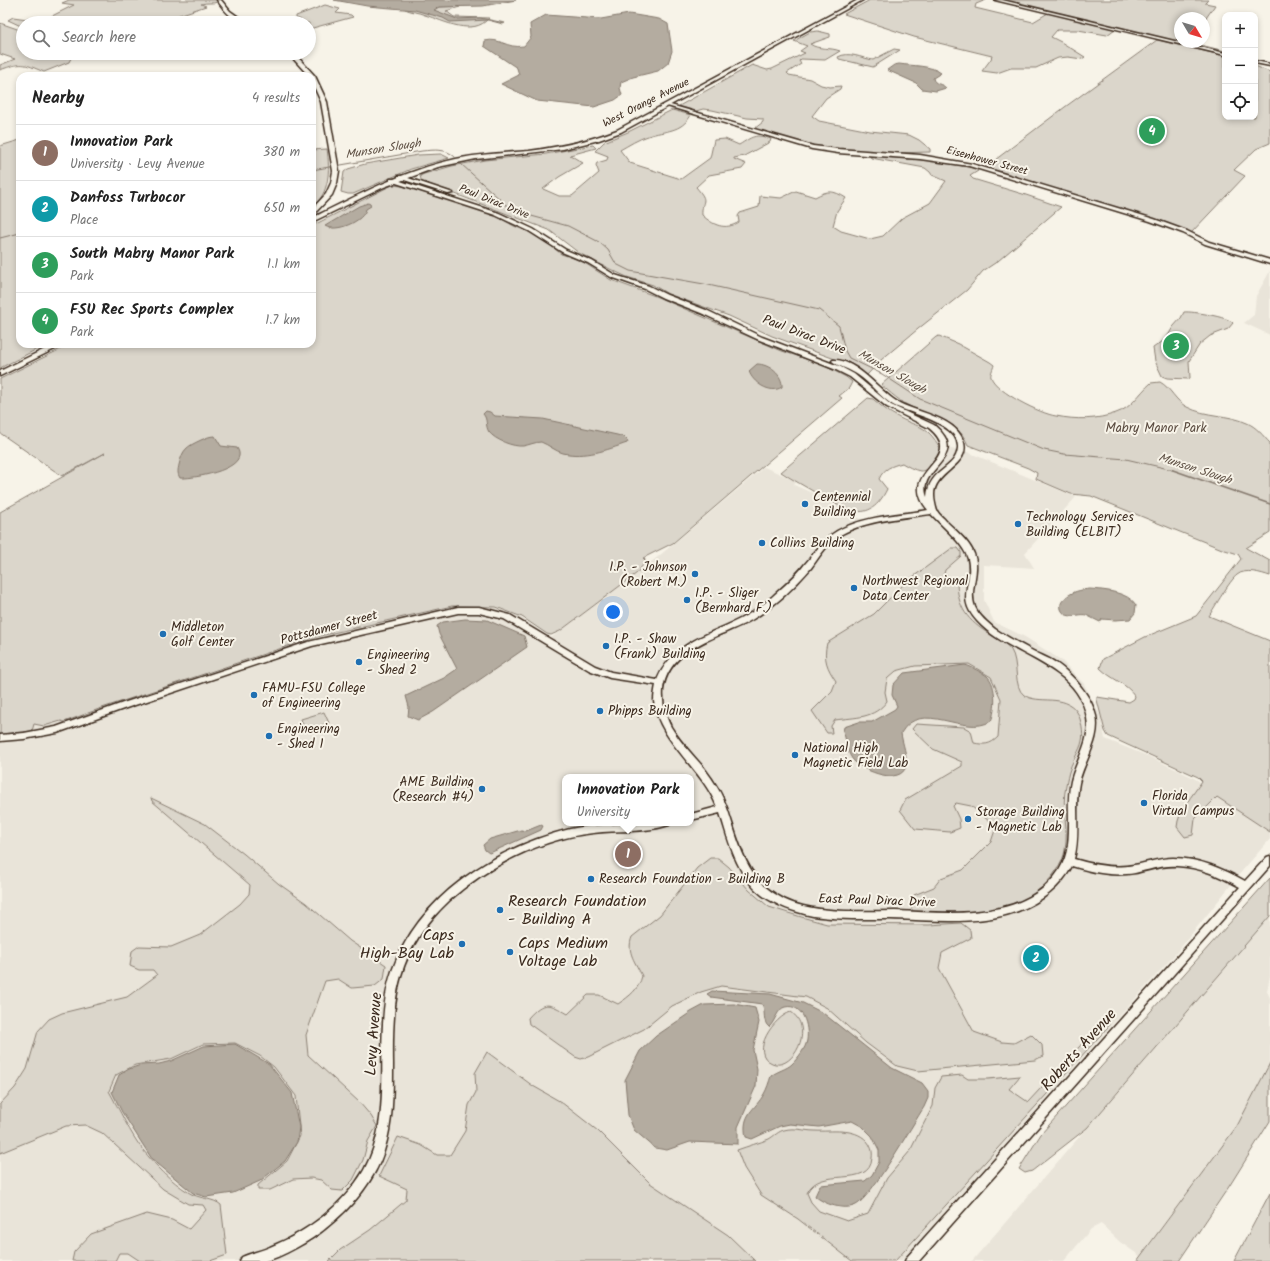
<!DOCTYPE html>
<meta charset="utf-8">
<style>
:root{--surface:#fff;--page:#f6f6f6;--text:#222;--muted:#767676;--line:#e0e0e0;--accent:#1f6fb2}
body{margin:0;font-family:Kalam,sans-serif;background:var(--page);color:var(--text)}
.controls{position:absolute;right:12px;top:12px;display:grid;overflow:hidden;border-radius:8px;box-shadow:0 2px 6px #0003}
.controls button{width:36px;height:36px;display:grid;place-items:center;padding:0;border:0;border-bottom:1px solid var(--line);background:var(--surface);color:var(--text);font:20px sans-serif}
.compass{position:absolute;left:1174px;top:12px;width:36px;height:36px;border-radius:50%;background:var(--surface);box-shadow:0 2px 6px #0003;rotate:128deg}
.you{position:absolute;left:613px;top:612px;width:14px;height:14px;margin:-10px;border:3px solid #fff;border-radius:50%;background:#1a73e8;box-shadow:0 0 0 6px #1a73e833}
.badge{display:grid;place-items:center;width:26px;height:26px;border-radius:50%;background:var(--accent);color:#fff;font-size:13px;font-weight:700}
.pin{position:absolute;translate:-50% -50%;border:2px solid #fff;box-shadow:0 1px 4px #0006}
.popup{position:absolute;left:562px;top:774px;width:132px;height:52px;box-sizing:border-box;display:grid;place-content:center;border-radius:8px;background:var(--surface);filter:drop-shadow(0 1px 3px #0005);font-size:13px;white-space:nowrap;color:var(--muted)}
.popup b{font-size:15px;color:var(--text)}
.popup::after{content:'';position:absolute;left:50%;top:100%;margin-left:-8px;border:8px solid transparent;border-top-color:var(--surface)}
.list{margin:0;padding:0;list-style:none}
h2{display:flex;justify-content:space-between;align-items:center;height:52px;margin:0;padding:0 16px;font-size:17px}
h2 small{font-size:13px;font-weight:400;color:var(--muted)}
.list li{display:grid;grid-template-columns:26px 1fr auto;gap:12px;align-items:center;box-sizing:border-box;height:56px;padding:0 16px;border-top:1px solid var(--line)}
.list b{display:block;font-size:15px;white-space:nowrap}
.list p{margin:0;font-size:13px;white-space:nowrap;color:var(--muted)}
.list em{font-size:13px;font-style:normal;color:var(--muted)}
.icon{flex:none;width:22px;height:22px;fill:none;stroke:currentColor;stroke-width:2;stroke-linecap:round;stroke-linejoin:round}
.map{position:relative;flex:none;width:1270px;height:1261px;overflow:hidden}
.search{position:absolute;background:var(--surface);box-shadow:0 2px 6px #0003;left:16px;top:16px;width:300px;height:44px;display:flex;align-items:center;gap:10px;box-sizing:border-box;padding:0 14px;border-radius:22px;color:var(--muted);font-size:15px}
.panel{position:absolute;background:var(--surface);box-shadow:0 2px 6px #0003;left:16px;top:72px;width:300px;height:276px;border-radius:12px}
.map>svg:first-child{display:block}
.built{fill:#e9e4d9;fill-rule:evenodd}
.green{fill:#dbd6cb;stroke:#8b8074}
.water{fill:#b4aca0;stroke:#84786c}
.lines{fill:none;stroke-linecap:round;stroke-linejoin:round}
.stream-far1{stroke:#84786c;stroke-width:1}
.stream{stroke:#84786c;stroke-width:1.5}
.tertiary-casing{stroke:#3b2a1e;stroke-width:3}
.secondary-casing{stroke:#3b2a1e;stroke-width:3}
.tertiary{fill:#f7f3e8;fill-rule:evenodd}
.secondary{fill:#f7f3e8;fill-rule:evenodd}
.poi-dot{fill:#1f6fb2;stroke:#f7f3e8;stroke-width:1.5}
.labels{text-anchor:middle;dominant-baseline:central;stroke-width:4;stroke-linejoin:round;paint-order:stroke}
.far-street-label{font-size:11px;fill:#3b2a1e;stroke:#f7f3e8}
.far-water-label{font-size:12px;font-style:italic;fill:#5f5145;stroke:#f7f3e8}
.street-label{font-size:13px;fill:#3b2a1e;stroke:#f7f3e8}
.park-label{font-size:13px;fill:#5b4c41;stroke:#f7f3e8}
.poi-label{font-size:13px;fill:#3b2a1e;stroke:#f7f3e8;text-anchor:start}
.near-poi-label{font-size:16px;fill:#3b2a1e;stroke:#f7f3e8;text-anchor:start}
.near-street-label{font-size:16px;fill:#3b2a1e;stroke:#f7f3e8}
</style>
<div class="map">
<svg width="1270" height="1261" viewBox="0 0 1270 1261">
<rect width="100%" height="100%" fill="#f7f3e8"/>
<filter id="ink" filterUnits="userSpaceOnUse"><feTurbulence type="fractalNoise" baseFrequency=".025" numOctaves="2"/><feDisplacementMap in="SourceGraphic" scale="8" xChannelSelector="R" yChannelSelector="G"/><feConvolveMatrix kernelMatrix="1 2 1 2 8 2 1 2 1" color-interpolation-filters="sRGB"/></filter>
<g filter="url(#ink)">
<g class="built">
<polygon points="1270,271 1270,335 1244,323 1254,315 1256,296"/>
<path d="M942,448L965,451L1076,497L1025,553L1034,568L984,565V600L994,622L1025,637L1061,660L1084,684L1101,717L1105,739L1150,757L1192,777L1212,789L1270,832V839L1243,870L1178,951L901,1261H0V672L10,680L244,661L315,637L452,606H485L495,607L519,616L551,638L659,556L764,467L797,481L794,485L846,508L843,512L867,521L923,510L919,491L920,482L923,474L940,457ZM565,777H691V823H565Z"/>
<polygon points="1270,916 1270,976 1267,991 1270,998 1270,1063 1237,1126 1140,1256 1120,1242 1101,1224 1091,1229 1064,1261 972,1261"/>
</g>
<g class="green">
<path d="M69,0H217L218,2C212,4 208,2 201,4L206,6L155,23H23V27L8,20L13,17L42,21L74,5L62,3Z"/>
<polygon points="870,0 986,0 976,4 975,8 1033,22 1048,13 1115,29 1107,35 1078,30 1057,30 1051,37 1061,42 1085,57 1082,59 1068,57 1058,58 1036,68 1011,68 997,73 982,71 991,59 992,56 914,37 844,14"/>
<polygon points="1004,0 1208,0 1205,3 1215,5 1204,21 1204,18 1180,18 1180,42 1196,42 1196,44 1225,51 1225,53"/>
<polygon points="325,5 340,9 336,13 351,15 353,17 309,29 309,23 294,23 301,20 296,18 296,16"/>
<path d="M458,6L460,7L446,11L454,17L489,18C473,37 444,21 425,15C418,12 411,12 405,9Z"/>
<path d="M0,23L23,31V53H72V56L69,62L44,72C23,63 22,62 0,70V65L15,59L0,54Z"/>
<path d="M818,31L830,34V37L810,44C818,50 830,47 840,51L825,60L801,59L799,61L801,64L787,73L789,75L810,79L821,85L830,87L841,86L840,89L826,98L812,116L819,121L870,131L909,135L919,140L930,149V152L895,153L839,149L818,146L786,139L754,129L763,122V119L747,118L712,110L703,109L696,111L679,106L752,65L767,70L772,69L805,53L800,51L807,46L794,41L810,32Z"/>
<polygon points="1157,40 1225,56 1225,117 1255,117 1255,66 1270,72 1270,143 1256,149 1234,170 1245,176 1191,233 1167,224 994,170 990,167 991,163 1065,107"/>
<path d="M894,49L900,50L873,67L839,59L838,57C849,51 861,58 873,60Z"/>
<path d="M672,110L691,115C681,133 665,130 648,136C638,139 629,145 620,150L630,163L681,179L710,158L714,140L725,139L739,145C752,137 755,133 771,139L770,142L744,156L734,158V159L746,164L742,169L709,175L696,187C710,203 701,199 702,215C713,225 725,231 739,222L738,216L740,213L759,207L760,196L781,198L796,191L815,197C828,190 833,190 846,198L837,211L833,226L841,231L870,239L883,236L902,218L930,203L946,181L932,175L930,172L925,168L871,158L870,156L936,161L974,168L978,171L970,176L973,179L1026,195L1061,207L998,261L983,271L967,290L918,329L881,360L867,375L835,359L772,336L729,316L668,294L653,285L627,277L610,269L579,253L549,230L450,192L422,183L420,176L424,174L452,166L485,160L546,154L593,145L596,148L570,155L583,163L559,177L543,189L559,196H572L599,173L596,165L597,163L607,160L608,156L595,151L604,142L628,132Z"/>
<polygon points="20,140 20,344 47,344 0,368 0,146"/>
<path d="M327,149C330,171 330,192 312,208V150Z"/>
<polygon points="441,154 449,158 411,169 353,194 348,194 341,192 344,172 348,169 365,164 418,155"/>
<polygon points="392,185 402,186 452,200 498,217 514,226 534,234 547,242 561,254 580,260 611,280 655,296 782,351 821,364 846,377 852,382 849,388 839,396 842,398 673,543 643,558 646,561 637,573 560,631 551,635 547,634 522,617 496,607 452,606 315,637 99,709 64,722 61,721 44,726 34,724 32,731 0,734 0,512 105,453 62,476 0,433 0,379 71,344 312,344 312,226"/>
<path d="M1184,312C1192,311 1229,317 1233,323L1228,329L1210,336L1200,344L1189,361L1190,378L1188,379L1167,378L1162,376L1155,361L1153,348L1166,339L1173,327L1181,318Z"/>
<path d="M939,336L958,344L990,362L994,365C993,369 990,374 991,377C996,392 1041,414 1056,416C1076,420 1097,420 1116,413C1132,408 1139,393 1151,383L1160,382C1171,388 1175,401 1187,407C1206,417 1228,414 1247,423C1257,427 1263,436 1270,443V533L1246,548L1270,561V576C1261,573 1245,568 1237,575C1230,580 1214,608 1209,616L1270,641V832L1217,797L1195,819L1193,835L1185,837L1177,827C1178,811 1193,795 1202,781L1198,777L1108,736L1105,731L1097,700V697L1129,702L1134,699L1135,696C1126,683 1111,679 1100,668L1103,659L1145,637L1196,616L1241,559L1238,554L1222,549L1091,496L1071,494L1036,479L1037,473L1028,468L968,445C957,419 934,417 911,407C899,401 891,393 881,385L936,337Z"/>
<path d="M868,398L873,399C880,405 888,412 896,416C917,428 926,423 940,448C939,457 930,472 920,471C914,470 907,466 902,463C892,466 884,468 879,479L887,489C869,526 846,510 818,494C806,487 793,480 781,472Z"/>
<path d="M952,548H958L961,552V556L945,570L944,574L957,583C958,612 971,623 994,637C999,640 1007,644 1011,650C1019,662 1013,687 1024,695C1038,705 1065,693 1077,712C1081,718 1084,734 1082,741C1080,751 1073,759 1070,769C1068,774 1067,781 1066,786C1061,807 1069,829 1065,850C1063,862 1056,872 1048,881C1016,918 959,912 914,912L911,908L914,895L934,887L941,878L963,870L991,842L996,827L971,806L956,803L953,806L959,819L960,828L950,832L915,829L900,810L905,800L962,766V762L933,749L912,729L916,724L964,727L971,731L974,743C984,745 990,745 998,737L1001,699L991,677L969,664L915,666L896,671L887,679L885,692L887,701C874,719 856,717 835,720L831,726L832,733H827L812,711L832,691L836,681C827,668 823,659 827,643L874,614L906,582Z"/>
<polygon points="324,712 329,723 305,730 301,719"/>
<path d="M151,798L205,824L244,854L279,884L306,903L350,941L386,965L384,979L375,986L352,988L338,979L325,981L306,1035L308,1055L359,1102L371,1116L377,1126L368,1141L363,1160L353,1180L342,1191L332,1190L321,1180L311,1178L293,1179L270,1190H258V1185L287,1161L300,1136L296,1096L274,1067L260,1056L235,1043L203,1044L171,1059L135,1065L116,1075L109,1091C119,1109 131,1135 143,1150C155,1165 171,1181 188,1192C198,1199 214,1198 221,1205L227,1255L210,1261H140L128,1253H119L115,1261H72L74,1252L91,1234L147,1214L172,1220L189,1229L206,1210L203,1205L188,1204L163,1189L102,1133L85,1125L66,1126L0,1153V1104L15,1088L27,1069L38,1031L49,1019L62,1013L127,997L157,975L153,970H139L130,966L132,951L139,946L171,947L200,935L240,904L249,894L250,885L152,801Z"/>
<path d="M710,858H718L729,867L749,890L769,907L798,916L827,924L929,925L961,923L970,930L971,938L942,953L939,968L974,1032L1002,1042L1014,1043L1031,1034L1042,1045L1043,1056L1035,1060L918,1071L897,1066L866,1043L827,1008L806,997L721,986L701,992L672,1006L644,1029L588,1057L581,1059L575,1057L529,1024L528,1018C544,1000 549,1003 568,1014L588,995H599L618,1004C630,996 639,989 642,976C636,963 626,952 632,937L660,915L697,868Z"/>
<polygon points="1270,878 1270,916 1087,1128 1032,1171 1025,1173 1019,1169 1041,1134"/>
<path d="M791,1012C816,1029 792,1072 772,1063C748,1053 775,1016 791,1012Z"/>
<path d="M1105,1019L1109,1024L1108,1027L895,1261H852L798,1219L761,1195L744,1168L737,1150C748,1146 759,1143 769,1139C774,1136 779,1131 784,1130C795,1127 804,1131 815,1131C831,1132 854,1127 867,1141C871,1146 873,1151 872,1158C870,1190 819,1165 807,1193L811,1202L819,1211L847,1221L868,1214L887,1178L910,1151L922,1127L933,1106L935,1088L941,1077L962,1075L968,1079H988L1020,1076L1009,1089L1028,1102Z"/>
<polygon points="487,1052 533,1086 561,1102 598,1131 650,1183 728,1235 755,1261 329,1261 340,1250 370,1230 406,1200 407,1189 379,1176 398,1137 421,1145 437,1155 450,1155 465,1131 469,1105 476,1092 475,1073"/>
<polygon points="1270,1063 1270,1121 1230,1185 1179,1261 1137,1261 1237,1126"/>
<polygon points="1270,1193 1270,1261 1234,1261"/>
</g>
<g class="water">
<polygon points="334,0 516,0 483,6 439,7 434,10 457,19 480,18 505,23 503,24 488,20 450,22 443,18 415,10 367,6"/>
<path d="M629,14L659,19L668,24L672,51L668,63L658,71L633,77L621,82L620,88L622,95L615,100L594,107L537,101L501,84L519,75L517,68L484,46L485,41C500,37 506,49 524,46L531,37L530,24L546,15L601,19Z"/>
<path d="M899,64C912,66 931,65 941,73L933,78C934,85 942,83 946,88L936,91L922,89L916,83L887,70L894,65Z"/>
<path d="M368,203L370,204L371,206L366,209C364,221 336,233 325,226L359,206Z"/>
<path d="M757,364C769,364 783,375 782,387C770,395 752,382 749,371Z"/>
<path d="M486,411L490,412L495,416L543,419L617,435L624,437L628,441L627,443C607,450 585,458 563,453C555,451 549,445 541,442C535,442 529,445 523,446C513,447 495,440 489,432C485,426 488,419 483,414Z"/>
<path d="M215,436L221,446L237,448C251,469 193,479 180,478C177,473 178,470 179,465C183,449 186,447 201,440C206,438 209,436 215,436Z"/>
<path d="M1090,589C1105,590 1128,592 1136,605L1135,613L1130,619L1115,620L1102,619L1100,622C1095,620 1091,617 1086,615C1078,613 1066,621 1061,609C1060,604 1061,602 1065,598C1073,591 1080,590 1090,589Z"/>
<polygon points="465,619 487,620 524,636 527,647 433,712 418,720 408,716 409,707 406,696 444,678 457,669 439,634 437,626 443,622"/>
<path d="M965,665C970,666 983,673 987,676C997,685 996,710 991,721C965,738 921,698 901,733C902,743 908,756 906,766C901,786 864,771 855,762C846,754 847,740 843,731L844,727L859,722H872L895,709L897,706L892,695L893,685L904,673Z"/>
<polygon points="541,825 543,826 541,830 492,852 489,853 485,850 483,845 490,839 521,830 526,831"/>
<path d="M712,991L770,994L803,1003L823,1013L892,1068L922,1083L928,1091V1098L924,1107C913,1124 870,1199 856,1205C844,1211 824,1204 815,1196L820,1185L865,1181L872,1175L879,1162V1150L872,1136L863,1127L852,1121L819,1127L790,1124L780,1126L752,1139L746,1137C741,1114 755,1110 764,1094C767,1089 769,1082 771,1076C777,1071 787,1069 792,1064C798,1058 806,1048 807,1040C809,1026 803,1003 785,1007C777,1009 775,1022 769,1027C762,1022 766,1011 762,1004L711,997L707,994Z"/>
<polygon points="734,1004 755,1008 759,1022 753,1050 757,1069 756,1086 738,1127 738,1144 690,1142 667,1150 655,1148 634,1130 628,1115 625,1080 640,1051 656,1036 691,1012 704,1005"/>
<polygon points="235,1044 269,1064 292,1093 299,1127 297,1142 285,1161 260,1181 233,1193 206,1197 193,1193 152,1159 122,1112 112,1092 119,1075 129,1069 141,1065 159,1064 171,1061 204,1046"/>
</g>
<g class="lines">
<g class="stream-far1">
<polyline points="461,164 513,211 568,226 599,242 608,250 616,264 630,271 704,284 819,310 839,326 845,351 849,358 882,374 920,399 1044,450 1064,454 1126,459 1173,470"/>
<path d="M312,170L422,151C434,150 446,148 455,157"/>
<polyline points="0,238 20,233"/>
</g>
<polyline class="stream" points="1170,469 1270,504"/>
<g class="tertiary-casing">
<g id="tertiary">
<polygon points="995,0 1002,0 1225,53 1225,55"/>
<polygon points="1255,61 1270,64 1270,66 1255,63"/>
<polygon points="667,104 813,146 838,149 920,155 972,164 1154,219 1187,231 1209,242 1270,260 1270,264 1205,244 1183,233 1150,221 969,166 920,159 838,153 812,149 667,106"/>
<polygon points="398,176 402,176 453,193 448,194 398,178"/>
<path d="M390,179H394L499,213L533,229L566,250L592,261L615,275L649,286L667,295L706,310L762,337L839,366L854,374L891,405L934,425C973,458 915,468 927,497C929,468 956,470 958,448C960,423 910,414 893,405C880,397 871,384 858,375C850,369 839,367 832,361L833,360C855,358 879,390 896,401C915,413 954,416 963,440C973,465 934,471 934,495C934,500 936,508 937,511C939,515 944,518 946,521C956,531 969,541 974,554C981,572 968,590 975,607C979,616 988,623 995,629C1007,637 1020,644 1033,651C1040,655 1049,658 1056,663C1073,675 1091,695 1096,716C1101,740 1084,760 1079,783C1074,808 1081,834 1074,859C1094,865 1114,869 1134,865C1147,863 1160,858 1173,858C1199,858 1223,869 1245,881L1267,857L1270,856V866L919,1261H905L907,1257L1240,887C1220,876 1200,867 1177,866C1162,865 1149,870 1135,873C1113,877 1092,872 1072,866C1060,888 1041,902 1018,911C978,926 933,920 891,919C865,919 838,920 813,916C795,912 777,906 762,895C737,876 729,842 720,813L691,820V814L717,807C703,769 658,741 654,701C654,696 655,690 656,685L610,678L589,670L504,619L479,613H458L312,646L129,707L57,733L24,739L0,741V735L24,733L56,727L123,703L308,642L458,607H479L510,615L595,666L611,672L657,680C673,642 707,636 740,619C752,613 763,605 773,596C784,586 796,576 805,564C815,553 823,539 837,531C864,516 898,515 928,510C894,469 969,461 929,428L887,407L850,377L834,369L757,339L701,313L663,298L645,289L611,277L588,263L562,252L529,231L495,215L390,181ZM931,514C942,526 964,544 968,559C974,584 955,597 977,621C1009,657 1078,663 1087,718C1091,741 1076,760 1071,781C1064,812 1078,848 1055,876C1042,893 1020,904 1000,908C965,916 929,912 895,911C864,911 833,913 803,906C790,903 778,897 768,889C743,869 737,836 727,808C722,794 714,781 704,768C693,755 680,742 671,727C665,715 662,703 663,690C668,649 716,638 746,623C771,610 793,589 811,568C820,556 828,542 842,534C868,520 902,518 931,514Z"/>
<path d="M639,823H671L669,825C645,833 618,830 593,833C543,838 485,867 449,901C397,950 392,996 393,1064C393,1093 393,1123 384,1151C374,1182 351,1208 326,1228C313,1239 281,1258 265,1261C257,1261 248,1261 240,1261L242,1257C251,1253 261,1251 270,1247C307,1232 343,1206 364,1170C389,1126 380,1072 383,1024C384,1006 386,988 392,971C419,896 494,848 570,829C592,824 616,825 639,823Z"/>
</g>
</g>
<g class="secondary-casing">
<g id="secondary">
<path d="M217,0H221L230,11L247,23C234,23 224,10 217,0Z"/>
<path d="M858,0H863L621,132L599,140L563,149L476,159L438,167L384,187L312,222V218C358,195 405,170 456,159C480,154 504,153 529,151C559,147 589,141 617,130Z"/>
<polygon points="288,53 294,53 315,76 327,102 339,171 337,183 332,195 314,214 312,215 312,209 326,194 331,183 333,171 321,102 312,82 312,76 309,76"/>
<polygon points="55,344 65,344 0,376 0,371"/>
</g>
</g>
<use href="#tertiary" class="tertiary"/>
<use href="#secondary" class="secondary"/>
</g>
</g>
<g class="poi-dot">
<circle cx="805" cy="504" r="4"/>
<circle cx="1018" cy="524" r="4"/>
<circle cx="762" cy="543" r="4"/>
<circle cx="695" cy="574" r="4"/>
<circle cx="854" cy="588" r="4"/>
<circle cx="687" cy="600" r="4"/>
<circle cx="163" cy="634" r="4"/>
<circle cx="606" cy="646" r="4"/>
<circle cx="359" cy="662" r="4"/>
<circle cx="254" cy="695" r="4"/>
<circle cx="600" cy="711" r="4"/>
<circle cx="269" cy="736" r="4"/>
<circle cx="795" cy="755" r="4"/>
<circle cx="482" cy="789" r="4"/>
<circle cx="1144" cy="803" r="4"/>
<circle cx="968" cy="819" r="4"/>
<circle cx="591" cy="879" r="4"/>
<circle cx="500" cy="910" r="4"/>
<circle cx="462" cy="944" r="4"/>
<circle cx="510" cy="952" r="4"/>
</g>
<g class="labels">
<g class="far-street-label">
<text transform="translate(646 103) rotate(-27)">West Orange Avenue</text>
<text transform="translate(987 161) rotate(15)">Eisenhower Street</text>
<text transform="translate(494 202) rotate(22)">Paul Dirac Drive</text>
</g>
<g class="far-water-label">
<text transform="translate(383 149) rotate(-9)">Munson Slough</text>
<text transform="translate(892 372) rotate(30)">Munson Slough</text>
<text transform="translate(1195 469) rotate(18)">Munson Slough</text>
</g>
<g class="street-label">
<text transform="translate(804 335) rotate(21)">Paul Dirac Drive</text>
<text transform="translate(329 628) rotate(-15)">Pottsdamer Street</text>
<text transform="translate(877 901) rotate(2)">East Paul Dirac Drive</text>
</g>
<g class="park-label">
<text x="1156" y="428">Mabry Manor Park</text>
</g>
<g class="poi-label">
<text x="813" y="497">Centennial<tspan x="813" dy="15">Building</tspan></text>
<text x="1026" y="517">Technology Services<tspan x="1026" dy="15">Building (ELBIT)</tspan></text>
<text x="770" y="543">Collins Building</text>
<text x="687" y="567" text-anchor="end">I.P. - Johnson<tspan x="687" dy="15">(Robert M.)</tspan></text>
<text x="862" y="581">Northwest Regional<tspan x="862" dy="15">Data Center</tspan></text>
<text x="695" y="593">I.P. - Sliger<tspan x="695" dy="15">(Bernhard F.)</tspan></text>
<text x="171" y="627">Middleton<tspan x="171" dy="15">Golf Center</tspan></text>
<text x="614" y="639">I.P. - Shaw<tspan x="614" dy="15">(Frank) Building</tspan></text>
<text x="367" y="655">Engineering<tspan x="367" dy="15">- Shed 2</tspan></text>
<text x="262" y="688">FAMU-FSU College<tspan x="262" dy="15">of Engineering</tspan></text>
<text x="608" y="711">Phipps Building</text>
<text x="277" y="729">Engineering<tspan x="277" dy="15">- Shed 1</tspan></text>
<text x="803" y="748">National High<tspan x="803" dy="15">Magnetic Field Lab</tspan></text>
<text x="474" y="782" text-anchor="end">AME Building<tspan x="474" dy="15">(Research #4)</tspan></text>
<text x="1152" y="796">Florida<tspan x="1152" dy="15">Virtual Campus</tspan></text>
<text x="976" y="812">Storage Building<tspan x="976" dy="15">- Magnetic Lab</tspan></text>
<text x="599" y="879">Research Foundation - Building B</text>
</g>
<g class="near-poi-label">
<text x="508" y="901">Research Foundation<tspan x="508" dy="18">- Building A</tspan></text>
<text x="454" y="935" text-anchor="end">Caps<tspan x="454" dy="18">High-Bay Lab</tspan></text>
<text x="518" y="943">Caps Medium<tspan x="518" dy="18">Voltage Lab</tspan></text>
</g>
<g class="near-street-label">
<text transform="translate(374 1034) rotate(-86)">Levy Avenue</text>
<text transform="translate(1079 1050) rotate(-48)">Roberts Avenue</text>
</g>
</g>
</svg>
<div class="controls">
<button>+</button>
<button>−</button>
<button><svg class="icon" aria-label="locate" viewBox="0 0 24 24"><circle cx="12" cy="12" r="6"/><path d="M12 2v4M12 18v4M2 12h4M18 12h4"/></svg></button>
</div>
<svg class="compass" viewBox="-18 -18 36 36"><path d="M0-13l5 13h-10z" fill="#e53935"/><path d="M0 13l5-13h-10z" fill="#767676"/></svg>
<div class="you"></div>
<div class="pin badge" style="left:628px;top:854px;background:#8d6e63">1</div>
<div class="popup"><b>Innovation Park</b>University</div>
<div class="pin badge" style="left:1036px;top:958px;background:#0f9aa8">2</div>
<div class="pin badge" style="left:1176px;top:346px;background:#2e9e5b">3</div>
<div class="pin badge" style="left:1152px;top:131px;background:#2e9e5b">4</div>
<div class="search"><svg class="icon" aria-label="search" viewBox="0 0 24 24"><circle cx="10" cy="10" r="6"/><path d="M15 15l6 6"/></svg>Search here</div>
<section class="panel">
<h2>Nearby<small>4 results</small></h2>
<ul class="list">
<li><span class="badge" style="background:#8d6e63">1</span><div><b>Innovation Park</b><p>University · Levy Avenue</p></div><em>380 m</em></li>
<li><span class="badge" style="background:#0f9aa8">2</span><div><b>Danfoss Turbocor</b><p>Place</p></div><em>650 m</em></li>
<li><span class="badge" style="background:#2e9e5b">3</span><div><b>South Mabry Manor Park</b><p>Park</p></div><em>1.1 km</em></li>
<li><span class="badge" style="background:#2e9e5b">4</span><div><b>FSU Rec Sports Complex</b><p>Park</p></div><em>1.7 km</em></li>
</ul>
</section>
</div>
